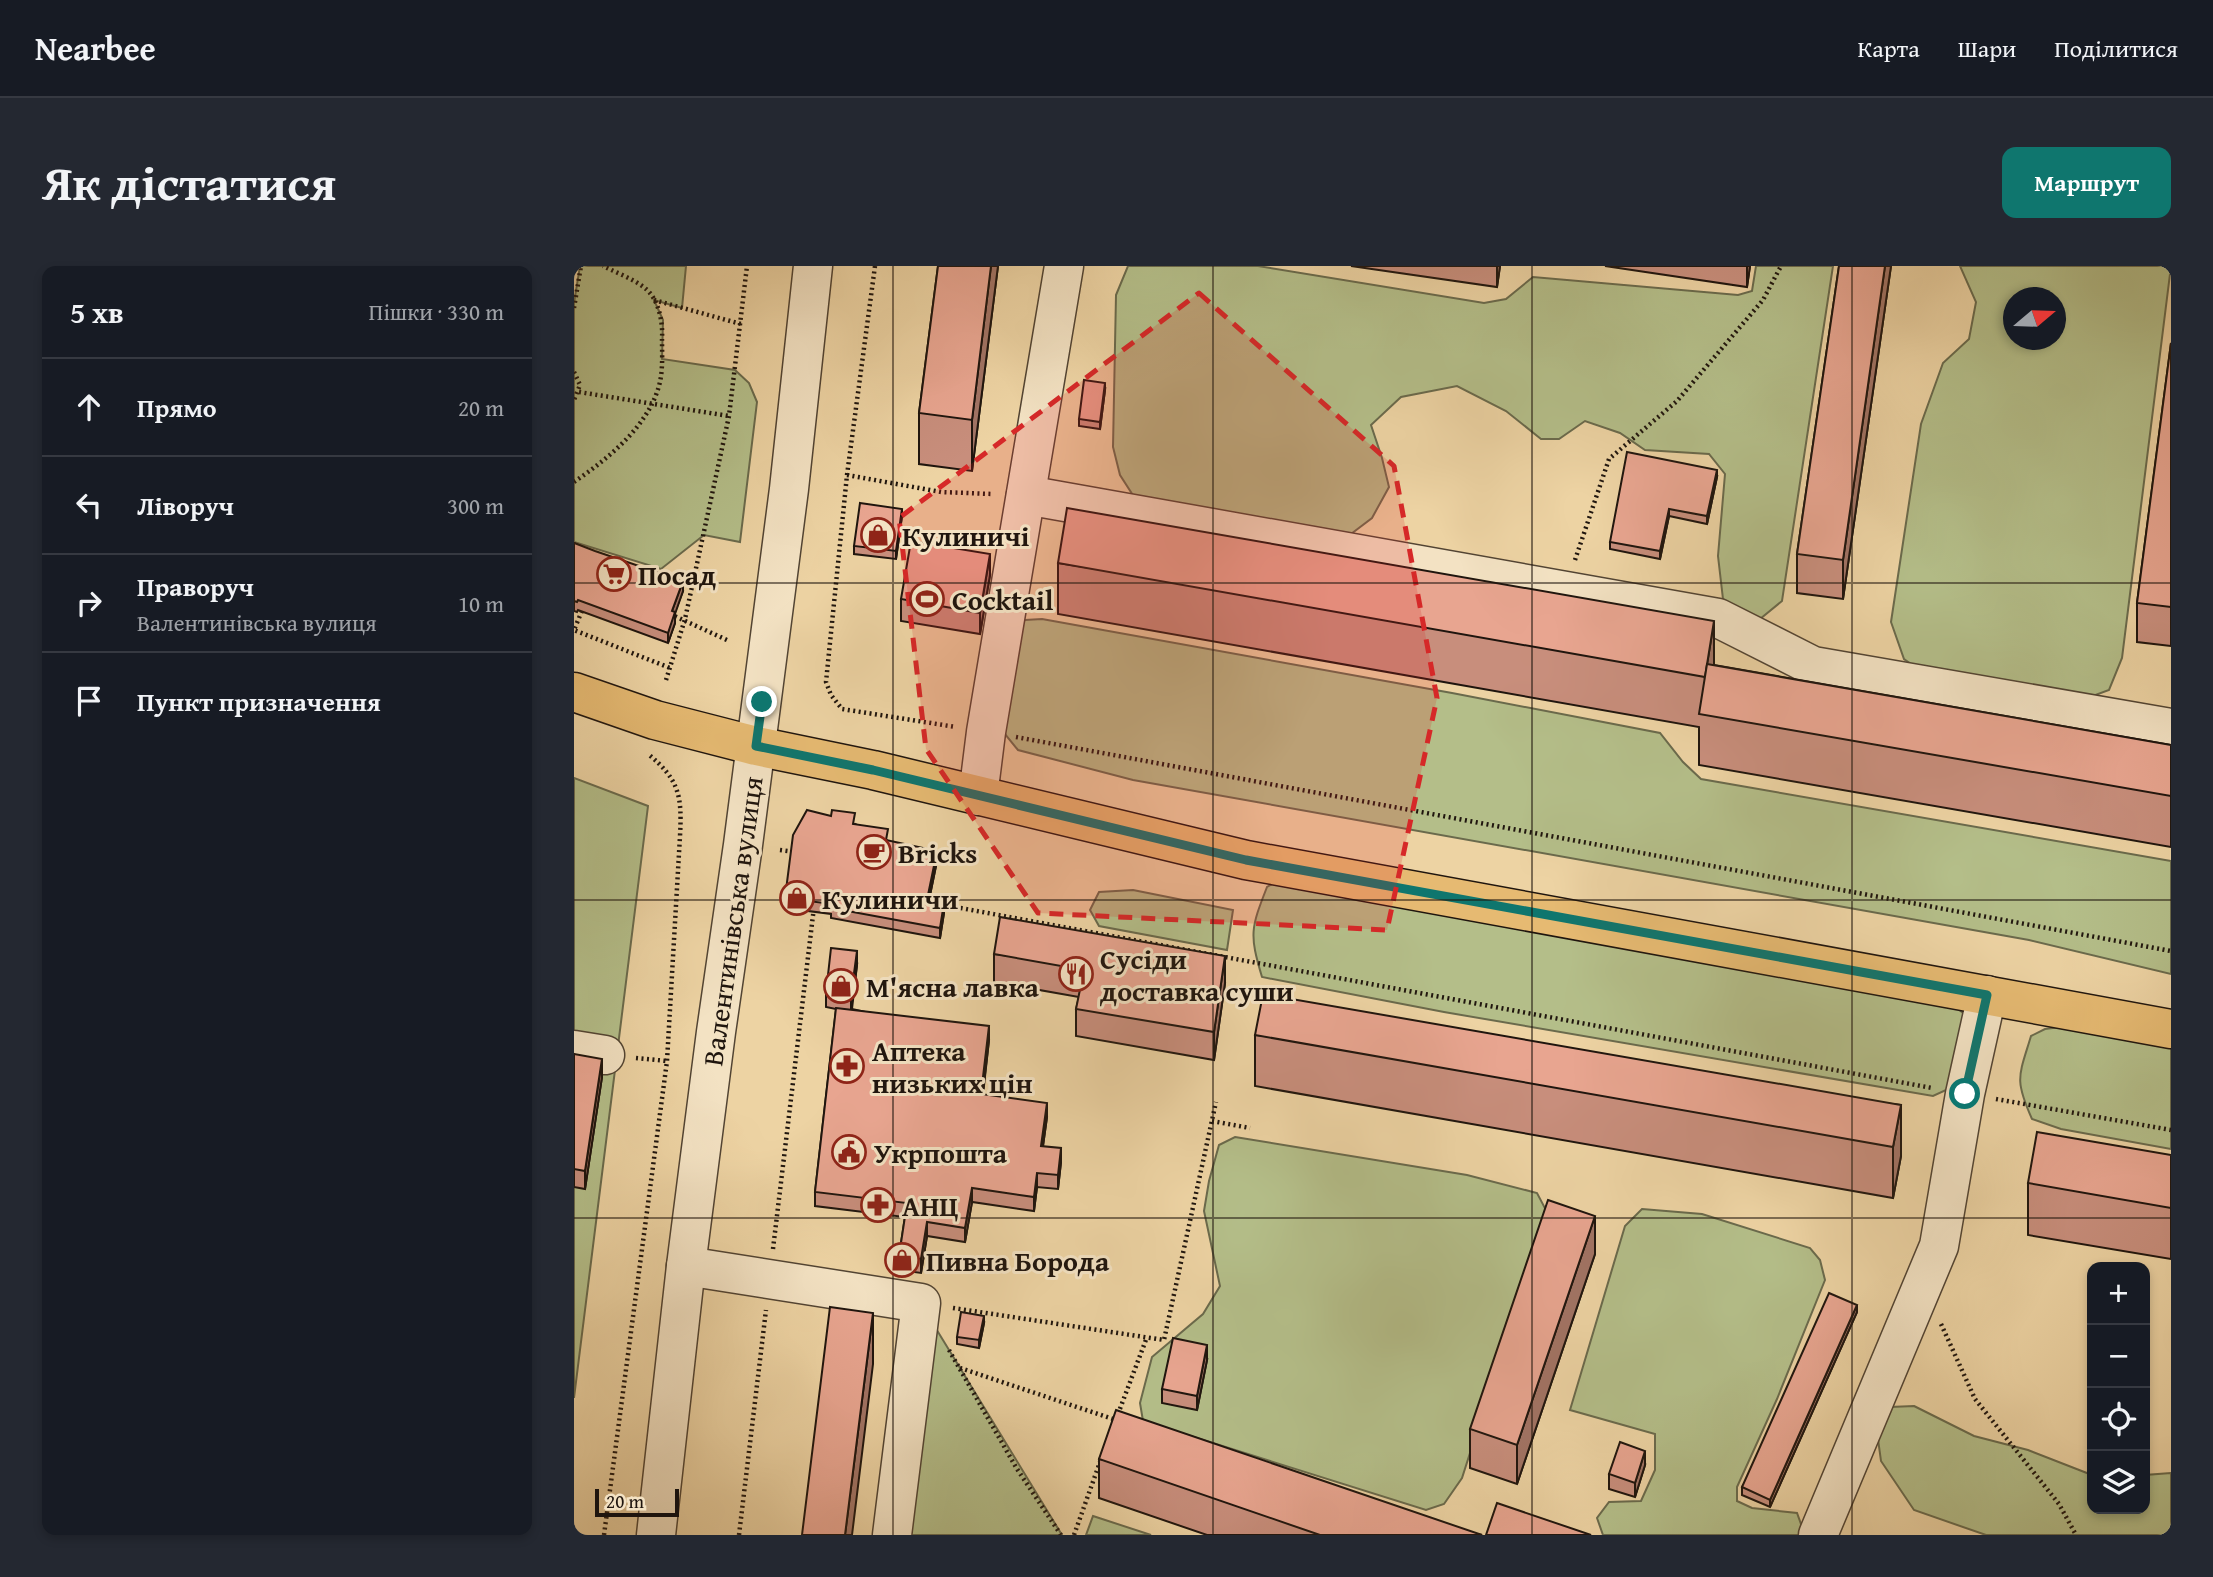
<!DOCTYPE html>
<html lang="uk">
<meta charset="utf-8">
<style>
:root{--surface:#171b24;--page:#242831;--text:#f1f3f6;--muted:#9ea1a6;--line:#363941;--accent:#0f766e}
body{margin:0;font-family:"Gentium Book Plus",serif;background:var(--page);color:var(--text)}
.controls{position:absolute;right:21px;bottom:21px;display:grid;overflow:hidden;border-radius:14px;box-shadow:0 4px 10px #0003}
.controls button{width:63px;height:63px;display:grid;place-items:center;padding:0;border:0;border-bottom:2px solid var(--line);background:var(--surface);color:var(--text);font:35px sans-serif}
.compass{position:absolute;left:1429px;top:21px;width:63px;height:63px;border-radius:50%;background:var(--surface);box-shadow:0 4px 10px #0003;rotate:71deg}
.scale{position:absolute;left:21px;bottom:18px;width:84px;box-sizing:border-box;padding-left:7px;border:4px solid #1f150e;border-top:0;font-size:19px;line-height:24px;white-space:nowrap;color:#1f150e;-webkit-text-stroke:5px #f3e2c3;paint-order:stroke}
.stop{position:absolute;width:21px;height:21px;margin:-16px;border:5px solid #0f766e;border-radius:50%;background:#fff}
.stop.end{background:#0f766e;border-color:#fff;box-shadow:0 2px 7px #0008}
.list{margin:0;padding:0;list-style:none}
h2{display:flex;justify-content:space-between;align-items:center;height:91px;margin:0;padding:0 28px;font-size:30px}
h2 small{font-size:23px;font-weight:400;color:var(--muted)}
.list li{display:grid;grid-template-columns:46px 1fr auto;gap:21px;align-items:center;box-sizing:border-box;height:98px;padding:0 28px;border-top:2px solid var(--line)}
.list b{display:block;font-size:26px;white-space:nowrap}
.list p{margin:0;font-size:23px;white-space:nowrap;color:var(--muted)}
.list em{font-size:23px;font-style:normal;color:var(--muted)}
.icon{flex:none;width:38px;height:38px;fill:none;stroke:currentColor;stroke-width:2;stroke-linecap:round;stroke-linejoin:round}
.map{position:relative;flex:none;width:1597px;height:1269px;overflow:hidden;border-radius:14px}
header{display:flex;align-items:center;gap:42px;box-sizing:border-box;height:98px;padding:0 35px;background:var(--surface);border-bottom:2px solid var(--line)}
header strong{font-size:33px}
nav{display:flex;gap:38px;margin-inline-start:auto;font-size:24px}
.intro{display:flex;align-items:center;justify-content:space-between;box-sizing:border-box;height:168px;padding:0 42px}
h1{margin:0;font-size:49px}
.button{padding:18px 32px;border-radius:14px;background:var(--accent);color:#fff;font-size:24px;font-weight:700}
main{display:flex;gap:42px;padding:0 42px}
aside{flex:1;background:var(--surface);border-radius:14px;box-shadow:0 4px 10px #0003}
.map>svg:first-child{display:block}
.green{fill:#b4be89;stroke:#6a6a4c;stroke-width:2;fill-rule:evenodd}
.lines{fill:none;stroke-linecap:round;stroke-linejoin:round}
.minor-casing{stroke:#524433;stroke-width:41}
.major-casing{stroke:#1f150e;stroke-width:41}
.path{stroke:#1f150e;stroke-width:4.5;stroke-dasharray:2 3.5;stroke-linecap:butt}
.minor{stroke:#f3e2c3;stroke-width:38}
.major{stroke:#e6ba72;stroke-width:38}
.wall{fill:#c88e7c;stroke:#1f150e;stroke-width:2}
.shaded-wall{fill:#a27465;stroke:#1f150e;stroke-width:2}
.building{fill:#e8a590;stroke:#1f150e;stroke-width:2}
.route{stroke:#0f766e;stroke-width:9}
.marked{fill:#d62828;fill-opacity:0.2;stroke:#d62828;stroke-width:5;stroke-dasharray:14 9;stroke-linejoin:round}
.grid{fill:none;stroke:#1f150e;stroke-width:2;stroke-opacity:0.55}
.labels{text-anchor:middle;dominant-baseline:central;stroke-width:6;stroke-linejoin:round;paint-order:stroke}
.poi-label{font-size:28px;font-weight:bold;fill:#1f150e;stroke:#f3e2c3;text-anchor:start}
.street-label{font-size:28px;fill:#1f150e;stroke:#f3e2c3}
</style>
<header>
<strong>Nearbee</strong>
<nav><a>Карта</a><a>Шари</a><a>Поділитися</a></nav>
</header>
<div class="intro"><h1>Як дістатися</h1><a class="button">Маршрут</a></div>
<main>
<aside>
<h2>5 хв<small>Пішки · 330 m</small></h2>
<ul class="list">
<li><svg class="icon" aria-label="ahead" viewBox="0 0 24 24"><path d="M12 20V5M6 11l6-6 6 6"/></svg><div><b>Прямо</b></div><em>20 m</em></li>
<li><svg class="icon" aria-label="left" viewBox="0 0 24 24"><path d="M17 20v-9H6M10 6l-5 5 5 5"/></svg><div><b>Ліворуч</b></div><em>300 m</em></li>
<li><svg class="icon" aria-label="right" viewBox="0 0 24 24"><path d="M7 20v-9h11M14 6l5 5-5 5"/></svg><div><b>Праворуч</b><p>Валентинівська вулиця</p></div><em>10 m</em></li>
<li><svg class="icon" aria-label="arrive" viewBox="0 0 24 24"><path d="M6 21V4h12l-3 4 3 4H6"/></svg><div><b>Пункт призначення</b></div></li>
</ul>
</aside>
<div class="map">
<svg width="1597" height="1269" viewBox="0 0 1597 1269">
<rect width="100%" height="100%" fill="#edd3a3"/>
<filter id="stains"><feTurbulence type="fractalNoise" baseFrequency=".00286" numOctaves="4"/><feColorMatrix values="0 0 0 0 .2 0 0 0 0 .09 0 0 0 0 .02 0 0 0 .5 -.17"/></filter>
<radialGradient id="worn" r=".72"><stop offset=".6" stop-color="#630" stop-opacity="0"/><stop offset="1" stop-color="#630" stop-opacity=".3"/></radialGradient>
<g class="green">
<polygon points="6,0 112,0 108,42 80,34 89,54 88,93 161,104 175,117 183,136 166,276 130,269 87,303 0,276 0,37"/>
<polygon points="554,0 684,0 910,37 932,33 959,11 1164,29 1178,25 1182,0 1259,0 1208,335 1186,353 1170,352 1149,333 1144,290 1151,208 1135,188 1071,184 1046,167 1011,155 985,173 967,173 932,145 883,120 827,131 797,159 808,192 815,221 798,252 773,271 564,237 546,209 539,181 542,29"/>
<path d="M1386,0H1597L1548,392L1535,424L1508,434L1347,405L1330,393L1317,356L1347,158L1369,97L1395,73L1402,36ZM1440,32H1482V74H1440Z"/>
<polygon points="468,353 878,427 1086,467 1109,496 1127,513 1597,595 1597,708 1455,674 559,514 444,484 426,462 441,363 451,354"/>
<polygon points="0,512 74,540 0,1132"/>
<path d="M712,610L1377,737L1395,752L1383,819L1359,830L870,746L688,711C675,668 677,662 693,621Z"/>
<polygon points="559,624 659,644 653,684 525,660 516,644 525,626"/>
<path d="M1502,759L1597,775V883L1487,863L1458,853C1440,813 1445,810 1457,770L1471,763Z"/>
<polygon points="661,871 893,909 963,927 973,946 888,1212 870,1238 852,1244 569,1155 566,1137 578,1091 629,1048 646,1020 630,945 635,915 645,879"/>
<polygon points="1068,943 1128,948 1236,982 1246,994 1251,1014 1203,1133 1163,1221 1163,1235 1178,1242 1223,1247 1231,1269 1029,1269 1023,1252 1035,1236 1067,1235 1081,1204 1081,1168 996,1144 1051,960"/>
<polygon points="361,1061 488,1269 334,1269"/>
<polygon points="1340,1140 1400,1170 1454,1184 1518,1209 1518,1243 1571,1243 1571,1209 1597,1207 1597,1269 1412,1269 1340,1244 1307,1195 1303,1166 1316,1141"/>
<polygon points="519,1250 577,1269 512,1269"/>
</g>
<g class="lines">
<g class="minor-casing">
<g id="minor">
<polyline points="452,229 1144,352 1239,400 1597,462"/>
<polyline points="404,530 412,466 490,0"/>
<polyline points="0,784 31,789"/>
<polyline points="112,1000 347,1037 318,1269"/>
<polyline points="82,1269 112,1000 142,766 169,579 215,223 239,0"/>
<polyline points="1244,1269 1365,980 1391,828 1413,729"/>
</g>
</g>
<g class="major-casing">
<polyline id="major" points="0,426 81,454 182,480 299,504 672,594 1597,763"/>
</g>
<g class="path">
<polyline points="301,0 273,209 252,416 257,429 268,443 382,461"/>
<polyline points="80,34 167,58"/>
<polyline points="0,42 7,0"/>
<polyline points="0,106 6,119 0,134"/>
<polyline points="5,126 155,150"/>
<polyline points="273,209 367,226 418,228"/>
<path d="M0,216C35,192 76,159 86,116C89,102 88,86 88,72C89,57 85,34 72,23C60,13 43,7 29,0"/>
<polyline points="1001,294 1035,193 1103,135 1189,34 1207,0"/>
<polyline points="10,340 0,364 96,402"/>
<polyline points="96,348 153,374"/>
<polyline points="92,414 111,353 155,150 173,0"/>
<polyline points="442,471 1597,685"/>
<polyline points="206,584 222,586"/>
<polyline points="365,638 1358,822"/>
<polyline points="62,792 93,795"/>
<polyline points="1422,833 1597,864"/>
<polyline points="638,855 676,862"/>
<polyline points="199,983 240,641"/>
<polyline points="379,1042 590,1074 642,836"/>
<polyline points="1367,1058 1401,1133 1485,1238 1502,1269"/>
<polyline points="375,1084 443,1203 487,1269"/>
<polyline points="386,1102 542,1154"/>
<polyline points="544,1148 573,1071"/>
<path d="M30,1269L93,795L106,570C108,531 106,514 74,488"/>
<polyline points="165,1269 192,1044"/>
<polyline points="500,1269 526,1196"/>
</g>
<use href="#minor" class="minor"/>
<use href="#major" class="major"/>
</g>
<g class="wall">
<polygon points="364,0 424,0 398,205 345,198 345,147"/>
<polygon points="777,0 926,0 923,21"/>
<polygon points="1031,0 1176,0 1173,21"/>
<polygon points="1265,0 1317,0 1269,333 1223,327 1223,288"/>
<polygon points="1597,77 1597,380 1563,376 1563,337"/>
<polygon points="531,124 526,163 505,160 505,153"/>
<polygon points="1143,211 1133,258 1095,250 1086,293 1036,283 1036,276"/>
<polygon points="328,250 322,293 280,288 280,280"/>
<polygon points="0,277 109,325 101,346 101,357 94,377 4,344 3,346 0,345"/>
<polygon points="484,297 1140,399 1597,479 1597,581 1125,499 1125,461 484,348"/>
<polygon points="416,309 406,368 327,355 327,333"/>
<polygon points="281,558 314,575 363,595 355,634 370,647 366,672 257,652 257,648 211,642 211,632"/>
<polygon points="420,688 651,717 640,794 502,770 502,743 505,731 420,716"/>
<polygon points="283,699 278,743 415,774 409,829 473,851 469,880 487,896 484,923 463,921 460,945 398,936 391,976 353,970 347,1007 325,1004 325,990 331,951 241,940 241,926 262,743 252,741 252,727"/>
<polygon points="681,769 1327,839 1327,890 1319,932 681,820"/>
<polygon points="0,788 28,811 11,923 0,921"/>
<polygon points="1597,889 1597,993 1454,969 1454,917"/>
<polygon points="1021,988 943,1218 896,1202 896,1163"/>
<polygon points="1283,1046 1196,1241 1168,1229 1168,1221"/>
<polygon points="410,1057 405,1082 383,1078 383,1071"/>
<polygon points="633,1094 623,1144 588,1137 588,1123"/>
<polygon points="525,1193 908,1269 633,1269 525,1232"/>
<polygon points="1071,1199 1061,1231 1035,1223 1035,1208"/>
</g>
<g class="shaded-wall">
<polygon points="417,0 424,0 398,205 398,154"/>
<polygon points="923,0 926,0 923,21"/>
<polygon points="1173,0 1176,0 1173,21"/>
<polygon points="1311,0 1317,0 1269,333 1269,294"/>
<polygon points="531,117 531,124 526,163 526,156"/>
<polygon points="1143,204 1143,211 1133,258 1133,250"/>
<polygon points="328,243 328,250 322,293 322,285"/>
<polygon points="1095,243 1095,250 1086,293 1086,285"/>
<polygon points="416,288 416,309 406,368 406,347"/>
<polygon points="109,315 109,325 101,348 101,346 101,357 94,377 94,367 98,345"/>
<polygon points="1140,355 1140,407 1131,411"/>
<polygon points="363,585 363,595 353,644 353,634"/>
<polygon points="370,637 370,647 366,672 366,662"/>
<polygon points="283,685 283,699 277,744 277,730"/>
<polygon points="651,690 651,717 640,794 640,766"/>
<polygon points="415,760 415,774 407,843 407,828"/>
<polygon points="28,793 28,811 11,923 11,905"/>
<polygon points="473,837 473,851 467,894 467,880"/>
<polygon points="1327,839 1327,890 1319,932 1319,881"/>
<polygon points="487,882 487,896 484,923 484,909"/>
<polygon points="463,907 463,921 460,945 460,931"/>
<polygon points="398,922 398,936 391,976 391,962"/>
<polygon points="1021,950 1021,988 943,1218 943,1179"/>
<polygon points="353,956 353,970 347,1007 347,993"/>
<polygon points="1283,1039 1283,1046 1196,1241 1196,1234"/>
<polygon points="299,1047 299,1098 278,1269 271,1269"/>
<polygon points="410,1050 410,1057 405,1082 405,1074"/>
<polygon points="633,1079 633,1094 623,1144 623,1130"/>
<polygon points="1071,1185 1071,1199 1061,1231 1061,1217"/>
</g>
<g class="building">
<polygon points="364,0 417,0 398,154 345,147"/>
<polygon points="1265,0 1311,0 1269,294 1223,288"/>
<polygon points="1597,77 1597,341 1563,337"/>
<polygon points="510,114 531,117 526,156 505,153"/>
<polygon points="1053,186 1143,204 1133,250 1095,243 1086,285 1036,276"/>
<polygon points="286,237 328,243 322,285 280,280"/>
<polygon points="493,242 1140,355 1131,411 484,297"/>
<polygon points="337,275 416,288 406,347 327,333"/>
<polygon points="0,277 21,285 109,315 98,345 101,346 94,367 4,334 3,336 0,335"/>
<polygon points="1133,398 1597,479 1597,530 1125,448"/>
<polygon points="233,544 257,550 258,544 281,547 279,558 314,563 312,574 363,585 353,634 370,637 366,662 257,642 258,638 211,632 219,569"/>
<polygon points="426,651 651,690 640,766 502,743 510,704 420,688"/>
<polygon points="257,682 283,685 277,730 252,727"/>
<polygon points="689,728 1327,839 1319,881 681,769"/>
<polygon points="262,742 415,760 407,828 473,837 467,880 487,882 484,909 463,907 460,931 398,922 391,962 353,956 347,993 325,990 333,937 241,926"/>
<polygon points="0,788 28,793 11,905 0,903"/>
<polygon points="1463,866 1597,889 1597,942 1454,917"/>
<polygon points="974,934 1021,950 943,1179 896,1163"/>
<polygon points="1255,1027 1283,1039 1196,1234 1168,1221"/>
<polygon points="256,1041 299,1047 271,1269 228,1269"/>
<polygon points="387,1046 410,1050 405,1074 383,1071"/>
<polygon points="599,1072 633,1079 623,1130 588,1123"/>
<polygon points="542,1144 908,1269 746,1269 525,1193"/>
<polygon points="1046,1176 1071,1185 1061,1217 1035,1208"/>
<polygon points="923,1237 1017,1269 912,1269"/>
</g>
<g class="lines">
<polyline class="route" points="188,436 182,480 299,504 672,594 1413,729 1391,828"/>
</g>
<path class="marked" d="M625,27L820,200L863,432L813,664L464,647L352,483L325,252Z"/>
<path class="grid" d="M319,0V1269M639,0V1269M958,0V1269M1278,0V1269M0,317H1597M0,634H1597M0,952H1597"/>
<defs>
<g id="shop-ring" transform="scale(1.75)"><circle r="9.5" fill="#f3e2c3" stroke="#8f2418" stroke-width="1.5"/><path d="M-5-2.5h2.3a2.7 3.5 0 0 1 5.4 0H5L5.5 6h-11ZM-1.5-2.5h3a1.5 2.3 0 0 0-3 0Z" fill="#8f2418"/></g>
<g id="supermarket-ring" transform="scale(1.75)"><circle r="9.5" fill="#f3e2c3" stroke="#8f2418" stroke-width="1.5"/><path d="M-6-5.5h2.5l.6 2H6L4.5 2H-2.5L-4.4-4H-6ZM-1.5 3.2a1.3 1.3 0 1 0 .1 0ZM3 3.2a1.3 1.3 0 1 0 .1 0Z" fill="#8f2418"/></g>
<g id="stadium-ring" transform="scale(1.75)"><circle r="9.5" fill="#f3e2c3" stroke="#8f2418" stroke-width="1.5"/><path d="M0-5a6.5 5 0 1 0 0 10a6.5 5 0 1 0 0-10ZM-3.5-1.8h7v3.6h-7Z" fill="#8f2418"/></g>
<g id="cafe-ring" transform="scale(1.75)"><circle r="9.5" fill="#f3e2c3" stroke="#8f2418" stroke-width="1.5"/><path d="M-5.5-4.5H6V0H3Q3 3.5 0 3.5H-2.5Q-5.5 3.5-5.5 0ZM3-3.2v2h1.7v-2ZM-6 4.5H4V6H-6Z" fill="#8f2418"/></g>
<g id="restaurant-ring" transform="scale(1.75)"><circle r="9.5" fill="#f3e2c3" stroke="#8f2418" stroke-width="1.5"/><path d="M-5-6h1v4h1v-4h1v4h1v-4h1v5L-1.5 .5V6h-2V.5L-5-1ZM5-6V6H3V1.5H1.5Q1.5-4 5-6Z" fill="#8f2418"/></g>
<g id="pharmacy-ring" transform="scale(1.75)"><circle r="9.5" fill="#f3e2c3" stroke="#8f2418" stroke-width="1.5"/><path d="M-2-6h4v4h4v4h-4v4h-4v-4h-4v-4h4Z" fill="#8f2418"/></g>
<g id="civic-ring" transform="scale(1.75)"><circle r="9.5" fill="#f3e2c3" stroke="#8f2418" stroke-width="1.5"/><path d="M-.6-6.5H3V-4.5H.6V-3L4-1V1h2V6H-6V1h2V-1L-.6-3ZM-1.2 2.5V6h2.4V2.5Z" fill="#8f2418"/></g>
</defs>
<g fill-rule="evenodd">
<use href="#shop-ring" x="304" y="269"/>
<use href="#supermarket-ring" x="40" y="308"/>
<use href="#stadium-ring" x="353" y="333"/>
<use href="#cafe-ring" x="300" y="586"/>
<use href="#shop-ring" x="223" y="632"/>
<use href="#restaurant-ring" x="502" y="708"/>
<use href="#shop-ring" x="267" y="720"/>
<use href="#pharmacy-ring" x="273" y="800"/>
<use href="#civic-ring" x="275" y="886"/>
<use href="#pharmacy-ring" x="304" y="939"/>
<use href="#shop-ring" x="328" y="994"/>
</g>
<g class="labels">
<g class="poi-label">
<text x="328" y="269">Кулиничі</text>
<text x="64" y="308">Посад</text>
<text x="378" y="333">Cocktail</text>
<text x="324" y="586">Bricks</text>
<text x="248" y="632">Кулиничи</text>
<text x="526" y="692">Сусіди<tspan x="526" dy="32">доставка суши</tspan></text>
<text x="292" y="720">М'ясна лавка</text>
<text x="298" y="784">Аптека<tspan x="298" dy="32">низьких цін</tspan></text>
<text x="300" y="886">Укрпошта</text>
<text x="328" y="939">АНЦ</text>
<text x="352" y="994">Пивна Борода</text>
</g>
<g class="street-label">
<text transform="translate(158 655) rotate(-82)">Валентинівська вулиця</text>
</g>
</g>
<rect width="100%" height="100%" filter="url(#stains)"/>
<rect width="100%" height="100%" fill="url(#worn)"/>
</svg>
<div class="controls">
<button>+</button>
<button>−</button>
<button><svg class="icon" aria-label="locate" viewBox="0 0 24 24"><circle cx="12" cy="12" r="6"/><path d="M12 2v4M12 18v4M2 12h4M18 12h4"/></svg></button>
<button><svg class="icon" aria-label="layers" viewBox="0 0 24 24"><path d="M12 4l9 5-9 5-9-5zM3 14l9 5 9-5"/></svg></button>
</div>
<svg class="compass" viewBox="-18 -18 36 36"><path d="M0-13l5 13h-10z" fill="#e53935"/><path d="M0 13l5-13h-10z" fill="#9ea1a6"/></svg>
<div class="scale">20 m</div>
<div class="stop" style="left:1391px;top:828px"></div>
<div class="stop end" style="left:188px;top:436px"></div>
</div>
</main>
